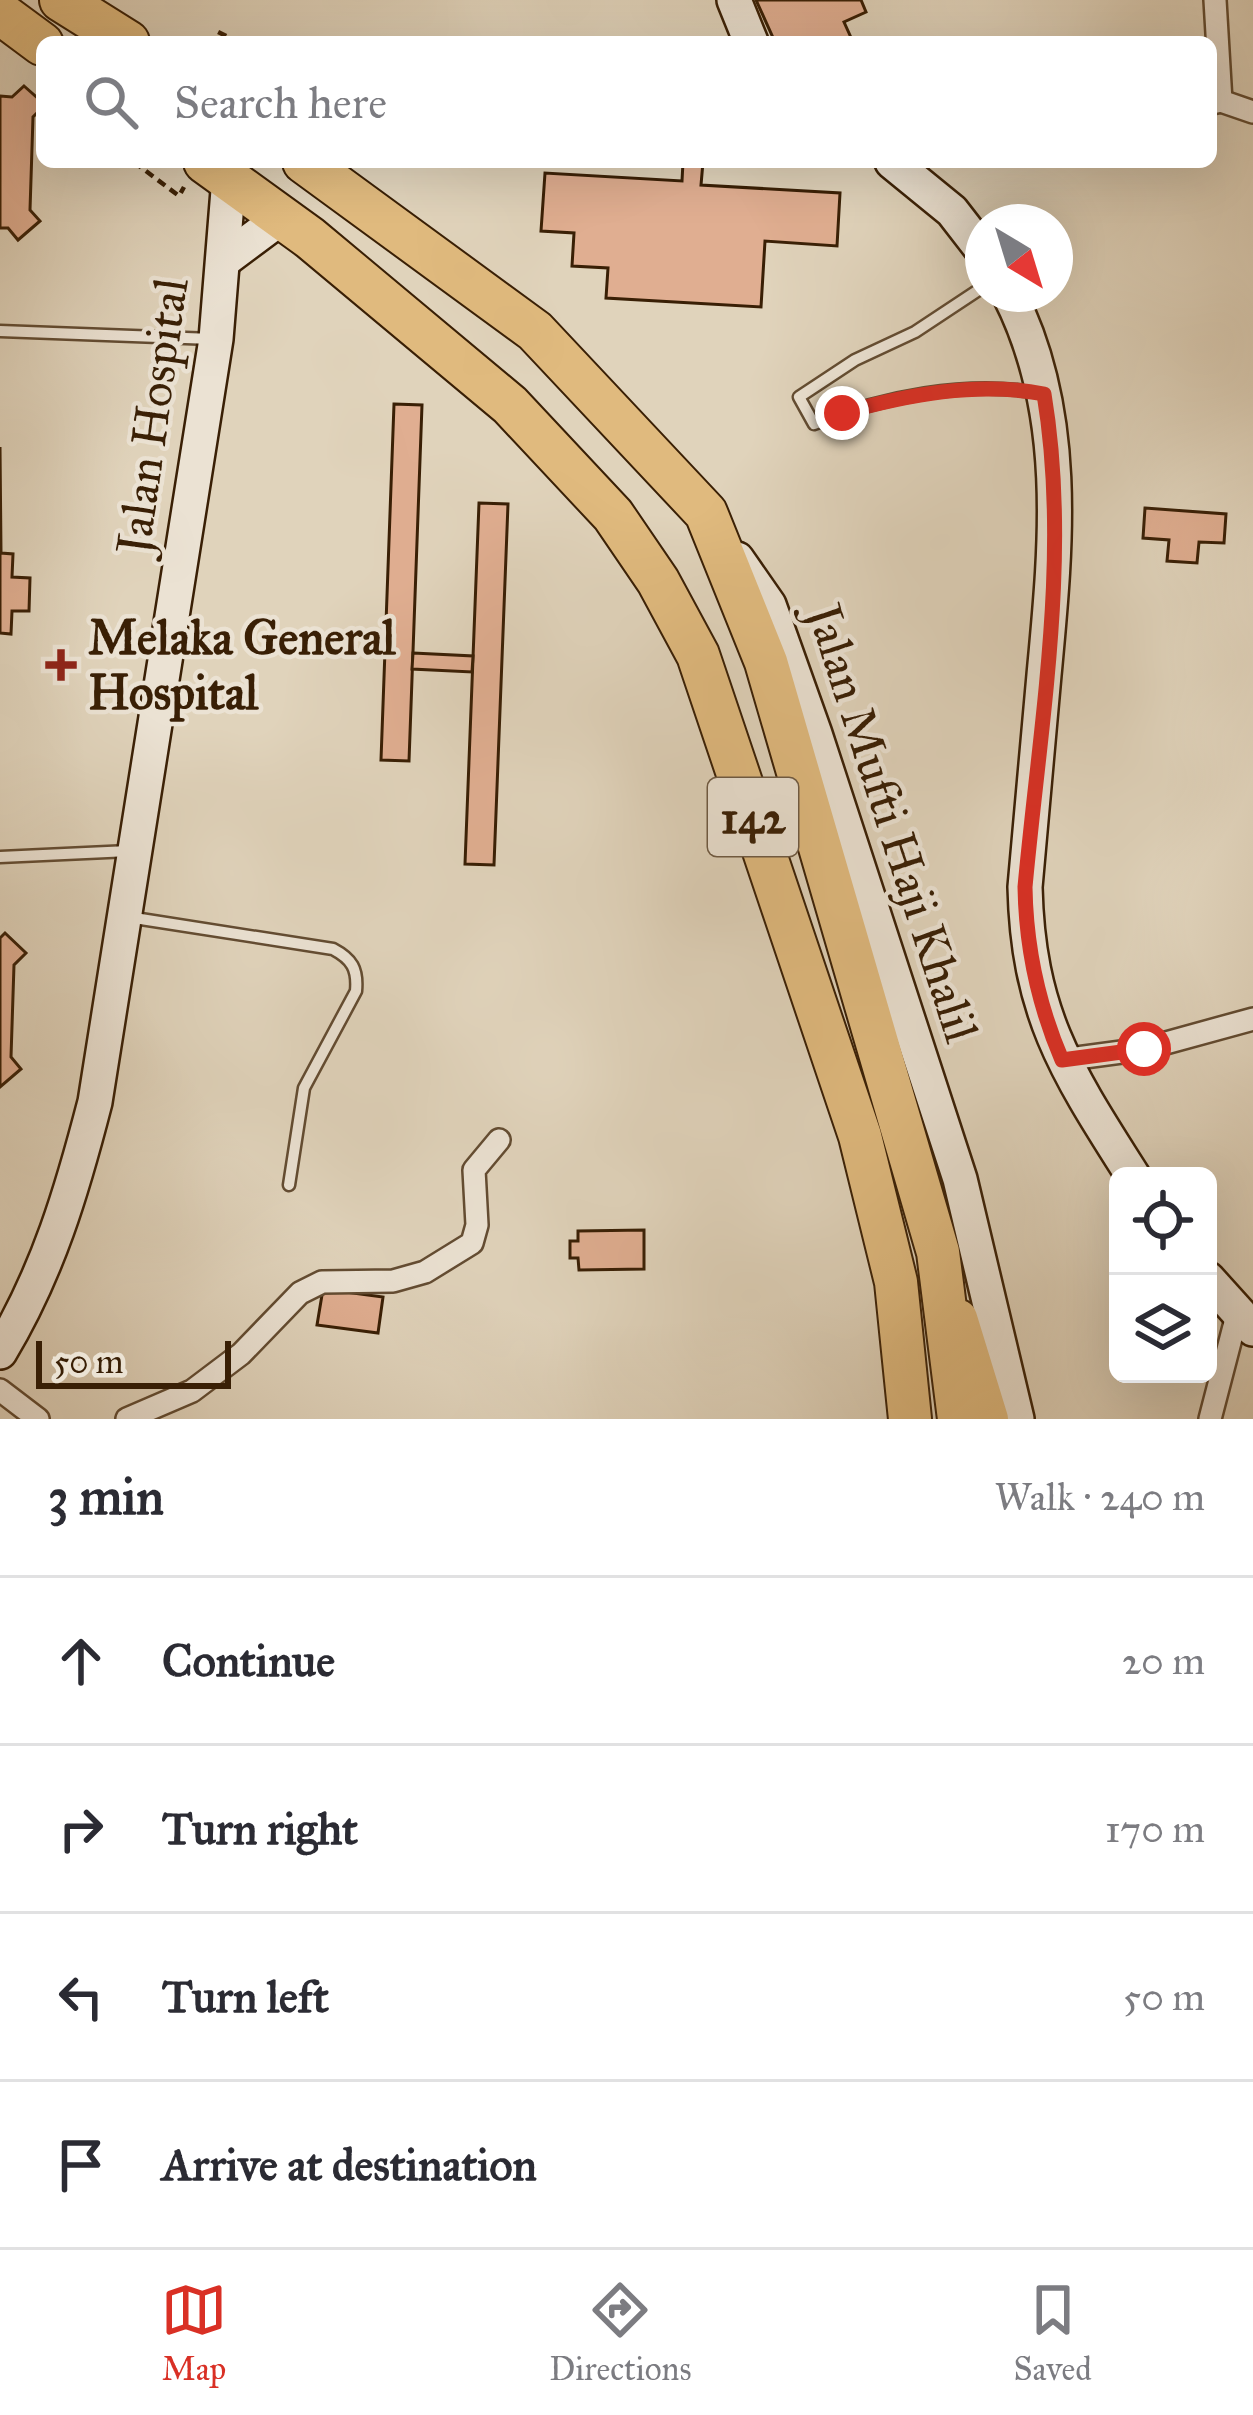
<!DOCTYPE html>
<meta charset="utf-8">
<style>
:root{--surface:#fff;--page:#f7f7f7;--text:#2b2b33;--muted:#7c7c81;--line:#e1e1e2;--accent:#d93025}
body{margin:0;font-family:"IM FELL Great Primer",serif;background:var(--page);color:var(--text)}
.controls{position:absolute;right:36px;bottom:36px;display:grid;overflow:hidden;border-radius:18px;box-shadow:0 12px 48px #0002}
.controls button{width:108px;height:108px;display:grid;place-items:center;padding:0;border:0;border-bottom:3px solid var(--line);background:var(--surface);color:var(--text);font:60px sans-serif}
.compass{position:absolute;left:965px;top:204px;width:108px;height:108px;border-radius:50%;background:var(--surface);box-shadow:0 12px 48px #0002;rotate:142deg}
.scale{position:absolute;left:36px;bottom:30px;width:195px;box-sizing:border-box;padding-left:12px;border:6px solid #391f05;border-top:0;font-size:33px;line-height:42px;white-space:nowrap;color:#391f05;-webkit-text-stroke:9px #ebe2d3;paint-order:stroke}
.stop{position:absolute;width:36px;height:36px;margin:-27px;border:9px solid #d93025;border-radius:50%;background:#fff}
.stop.end{background:#d93025;border-color:#fff;box-shadow:0 3px 12px #0008}
.list{margin:0;padding:0;list-style:none}
h2{display:flex;justify-content:space-between;align-items:center;height:156px;margin:0;padding:0 48px;font-size:51px}
h2 small{font-size:39px;font-weight:400;color:var(--muted)}
.list li{display:grid;grid-template-columns:78px 1fr auto;gap:36px;align-items:center;box-sizing:border-box;height:168px;padding:0 48px;border-top:3px solid var(--line)}
.list b{display:block;font-size:45px;white-space:nowrap}
.list em{font-size:39px;font-style:normal;color:var(--muted)}
.icon{flex:none;width:66px;height:66px;fill:none;stroke:currentColor;stroke-width:2;stroke-linecap:round;stroke-linejoin:round}
.map{position:relative;flex:none;width:1253px;height:1419px;overflow:hidden}
.search{position:absolute;background:var(--surface);box-shadow:0 12px 48px #0002;left:36px;right:36px;top:36px;height:132px;display:flex;align-items:center;gap:30px;box-sizing:border-box;padding:0 42px;border-radius:18px;color:var(--muted);font-size:45px}
.sheet{height:828px;background:var(--surface)}
nav{display:flex;justify-content:space-around;align-items:center;box-sizing:border-box;height:168px;border-top:3px solid var(--line);background:var(--surface);font-size:33px;color:var(--muted)}
nav a{display:grid;justify-items:center;gap:6px}
nav .on{color:var(--accent)}
.map>svg:first-child{display:block}
.building{fill:#e0ae91;stroke:#391f05;stroke-width:3}
.lines{fill:none;stroke-linecap:round;stroke-linejoin:round}
.lane-casing{stroke:#634c32;stroke-width:15}
.street-casing{stroke:#634c32;stroke-width:26}
.secondary-casing{stroke:#391f05;stroke-width:38}
.primary-casing{stroke:#391f05;stroke-width:40}
.highway-casing{stroke:#391f05;stroke-width:46}
.path{stroke:#391f05;stroke-width:4.5;stroke-dasharray:9 6;stroke-linecap:butt}
.lane{stroke:#ebe2d3;stroke-width:10}
.street{stroke:#ebe2d3;stroke-width:21}
.secondary{stroke:#ebe2d3;stroke-width:33}
.primary{stroke:#e0ba7e;stroke-width:36}
.highway{stroke:#e0ba7e;stroke-width:42}
.route{stroke:#d93025;stroke-width:15}
.poi-dot{fill:#8f2418;stroke:#ebe2d3;stroke-width:4.5}
.labels{text-anchor:middle;dominant-baseline:central;stroke-width:9;stroke-linejoin:round;paint-order:stroke}
.shield{fill:#ebe2d3;stroke:#6e5a43;stroke-width:3}
.shield-label{font-size:45px;font-weight:bold;fill:#391f05}
.street-label{font-size:48px;fill:#391f05;stroke:#ebe2d3}
.poi-label{font-size:48px;font-weight:bold;fill:#391f05;stroke:#ebe2d3;text-anchor:start}
</style>
<div class="map">
<svg width="1253" height="1419" viewBox="0 0 1253 1419">
<rect width="100%" height="100%" fill="#e0d3bb"/>
<filter id="stains"><feTurbulence type="fractalNoise" baseFrequency=".00167" numOctaves="4"/><feColorMatrix values="0 0 0 0 .2 0 0 0 0 .09 0 0 0 0 .02 0 0 0 .5 -.17"/></filter>
<radialGradient id="worn" r=".72"><stop offset=".6" stop-color="#630" stop-opacity="0"/><stop offset="1" stop-color="#630" stop-opacity=".3"/></radialGradient>
<g class="building">
<polygon points="756,0 861,0 866,12 844,22 853,42 775,42"/>
<polygon points="24,86 42,102 42,108 33,117 30,210 40,221 18,240 8,228 0,228 0,96 12,97"/>
<polygon points="683,162 703,162 701,185 840,193 837,246 765,241 761,307 606,298 608,268 572,266 574,233 541,231 545,173 682,181"/>
<polygon points="394,404 422,405 409,761 381,760"/>
<polygon points="0,447 1,553 13,554 12,577 30,578 29,611 12,611 11,634 0,633"/>
<polygon points="479,503 508,504 494,865 465,864"/>
<polygon points="1145,508 1226,514 1224,543 1199,542 1197,563 1167,561 1169,540 1143,538"/>
<polygon points="413,653 473,656 472,672 412,669"/>
<polygon points="5,933 26,953 14,965 11,1057 21,1069 0,1087 0,938"/>
<polygon points="644,1230 644,1269 579,1270 578,1258 570,1258 570,1241 578,1241 578,1231"/>
<polygon points="323,1289 383,1297 378,1333 317,1325"/>
</g>
<g class="lines">
<g class="lane-casing">
<g id="lane">
<path d="M983,287L915,332L855,360L799,397L814,424C881,397 967,380 1039,393"/>
<polyline points="0,331 212,339"/>
<polyline points="0,857 129,851"/>
<path d="M128,917L333,949C352,959 358,969 356,991L304,1088L289,1185"/>
</g>
</g>
<g class="street-casing">
<g id="street">
<polyline points="1215,0 1221,101"/>
<polyline points="1212,103 1221,101 1253,112"/>
<polyline points="1062,1060 1144,1049 1253,1019"/>
<polyline points="0,1390 38,1419"/>
<polyline points="127,1419 192,1391 241,1354 300,1293 322,1282 393,1281 425,1272 472,1243 477,1225 474,1170 499,1140"/>
<polyline points="1210,1419 1237,1315"/>
</g>
</g>
<g class="secondary-casing">
<g id="secondary">
<polyline points="734,0 751,42"/>
<polyline points="892,162 952,211 983,251"/>
<polyline points="223,261 282,217"/>
<path d="M1009,294C1070,413 1056,547 1044,675C1038,746 1031,816 1025,887C1028,1014 1067,1072 1133,1176"/>
<polyline points="737,559 769,605 815,734 960,1179 1017,1419"/>
<polyline points="1208,1279 1253,1329"/>
<path d="M0,1352C48,1272 72,1191 95,1102L216,339L229,178"/>
</g>
</g>
<g class="primary-casing">
<polyline id="primary" points="959,1318 990,1419"/>
</g>
<g class="highway-casing">
<g id="highway">
<polyline points="61,0 128,42"/>
<polyline points="0,13 42,44"/>
<polyline points="205,162 310,238 510,405 613,515 658,581 698,655 860,1136 896,1282 910,1419"/>
<polyline points="304,162 535,331 706,513 766,662 938,1252 959,1419"/>
</g>
</g>
<g class="path">
<polyline points="229,42 218,32 238,42"/>
<polyline points="134,162 179,196 184,187"/>
</g>
<use href="#lane" class="lane"/>
<use href="#street" class="street"/>
<use href="#secondary" class="secondary"/>
<use href="#primary" class="primary"/>
<use href="#highway" class="highway"/>
</g>
<g class="lines">
<path class="route" d="M842,413C907,395 977,381 1044,394C1071,556 1040,724 1025,887C1026,949 1038,1004 1062,1060L1144,1049"/>
</g>
<path class="poi-dot" d="M55 647h12v12h12v12h-12v12h-12v-12h-12v-12h12z"/>
<g class="labels">
<rect class="shield" x="708" y="778" width="90" height="78" rx="9"/>
<g class="shield-label">
<text x="753" y="817">142</text>
</g>
<g class="street-label">
<text transform="translate(152 416) rotate(-82)">Jalan Hospital</text>
<text transform="translate(893 823) rotate(72)">Jalan Mufti Haji Khalil</text>
</g>
<g class="poi-label">
<text x="88" y="637">Melaka General<tspan x="88" dy="55">Hospital</tspan></text>
</g>
</g>
<rect width="100%" height="100%" filter="url(#stains)"/>
<rect width="100%" height="100%" fill="url(#worn)"/>
</svg>
<div class="controls">
<button><svg class="icon" aria-label="locate" viewBox="0 0 24 24"><circle cx="12" cy="12" r="6"/><path d="M12 2v4M12 18v4M2 12h4M18 12h4"/></svg></button>
<button><svg class="icon" aria-label="layers" viewBox="0 0 24 24"><path d="M12 4l9 5-9 5-9-5zM3 14l9 5 9-5"/></svg></button>
</div>
<svg class="compass" viewBox="-18 -18 36 36"><path d="M0-13l5 13h-10z" fill="#e53935"/><path d="M0 13l5-13h-10z" fill="#7c7c81"/></svg>
<div class="scale">50 m</div>
<div class="stop" style="left:1144px;top:1049px"></div>
<div class="stop end" style="left:842px;top:413px"></div>
<div class="search"><svg class="icon" aria-label="search" viewBox="0 0 24 24"><circle cx="10" cy="10" r="6"/><path d="M15 15l6 6"/></svg>Search here</div>
</div>
<section class="sheet">
<h2>3 min<small>Walk · 240 m</small></h2>
<ul class="list">
<li><svg class="icon" aria-label="ahead" viewBox="0 0 24 24"><path d="M12 20V5M6 11l6-6 6 6"/></svg><div><b>Continue</b></div><em>20 m</em></li>
<li><svg class="icon" aria-label="right" viewBox="0 0 24 24"><path d="M7 20v-9h11M14 6l5 5-5 5"/></svg><div><b>Turn right</b></div><em>170 m</em></li>
<li><svg class="icon" aria-label="left" viewBox="0 0 24 24"><path d="M17 20v-9H6M10 6l-5 5 5 5"/></svg><div><b>Turn left</b></div><em>50 m</em></li>
<li><svg class="icon" aria-label="arrive" viewBox="0 0 24 24"><path d="M6 21V4h12l-3 4 3 4H6"/></svg><div><b>Arrive at destination</b></div></li>
</ul>
</section>
<nav>
<a class="on"><svg class="icon" aria-label="map" viewBox="0 0 24 24"><path d="M3 6l6-2 6 2 6-2v14l-6 2-6-2-6 2zM9 4v14M15 6v14"/></svg>Map</a>
<a><svg class="icon" aria-label="directions" viewBox="0 0 24 24"><path d="M12 3l9 9-9 9-9-9zM9 14v-3h6M13 9l2 2-2 2"/></svg>Directions</a>
<a><svg class="icon" aria-label="saved" viewBox="0 0 24 24"><path d="M7 4h10v16l-5-4-5 4z"/></svg>Saved</a>
</nav>
